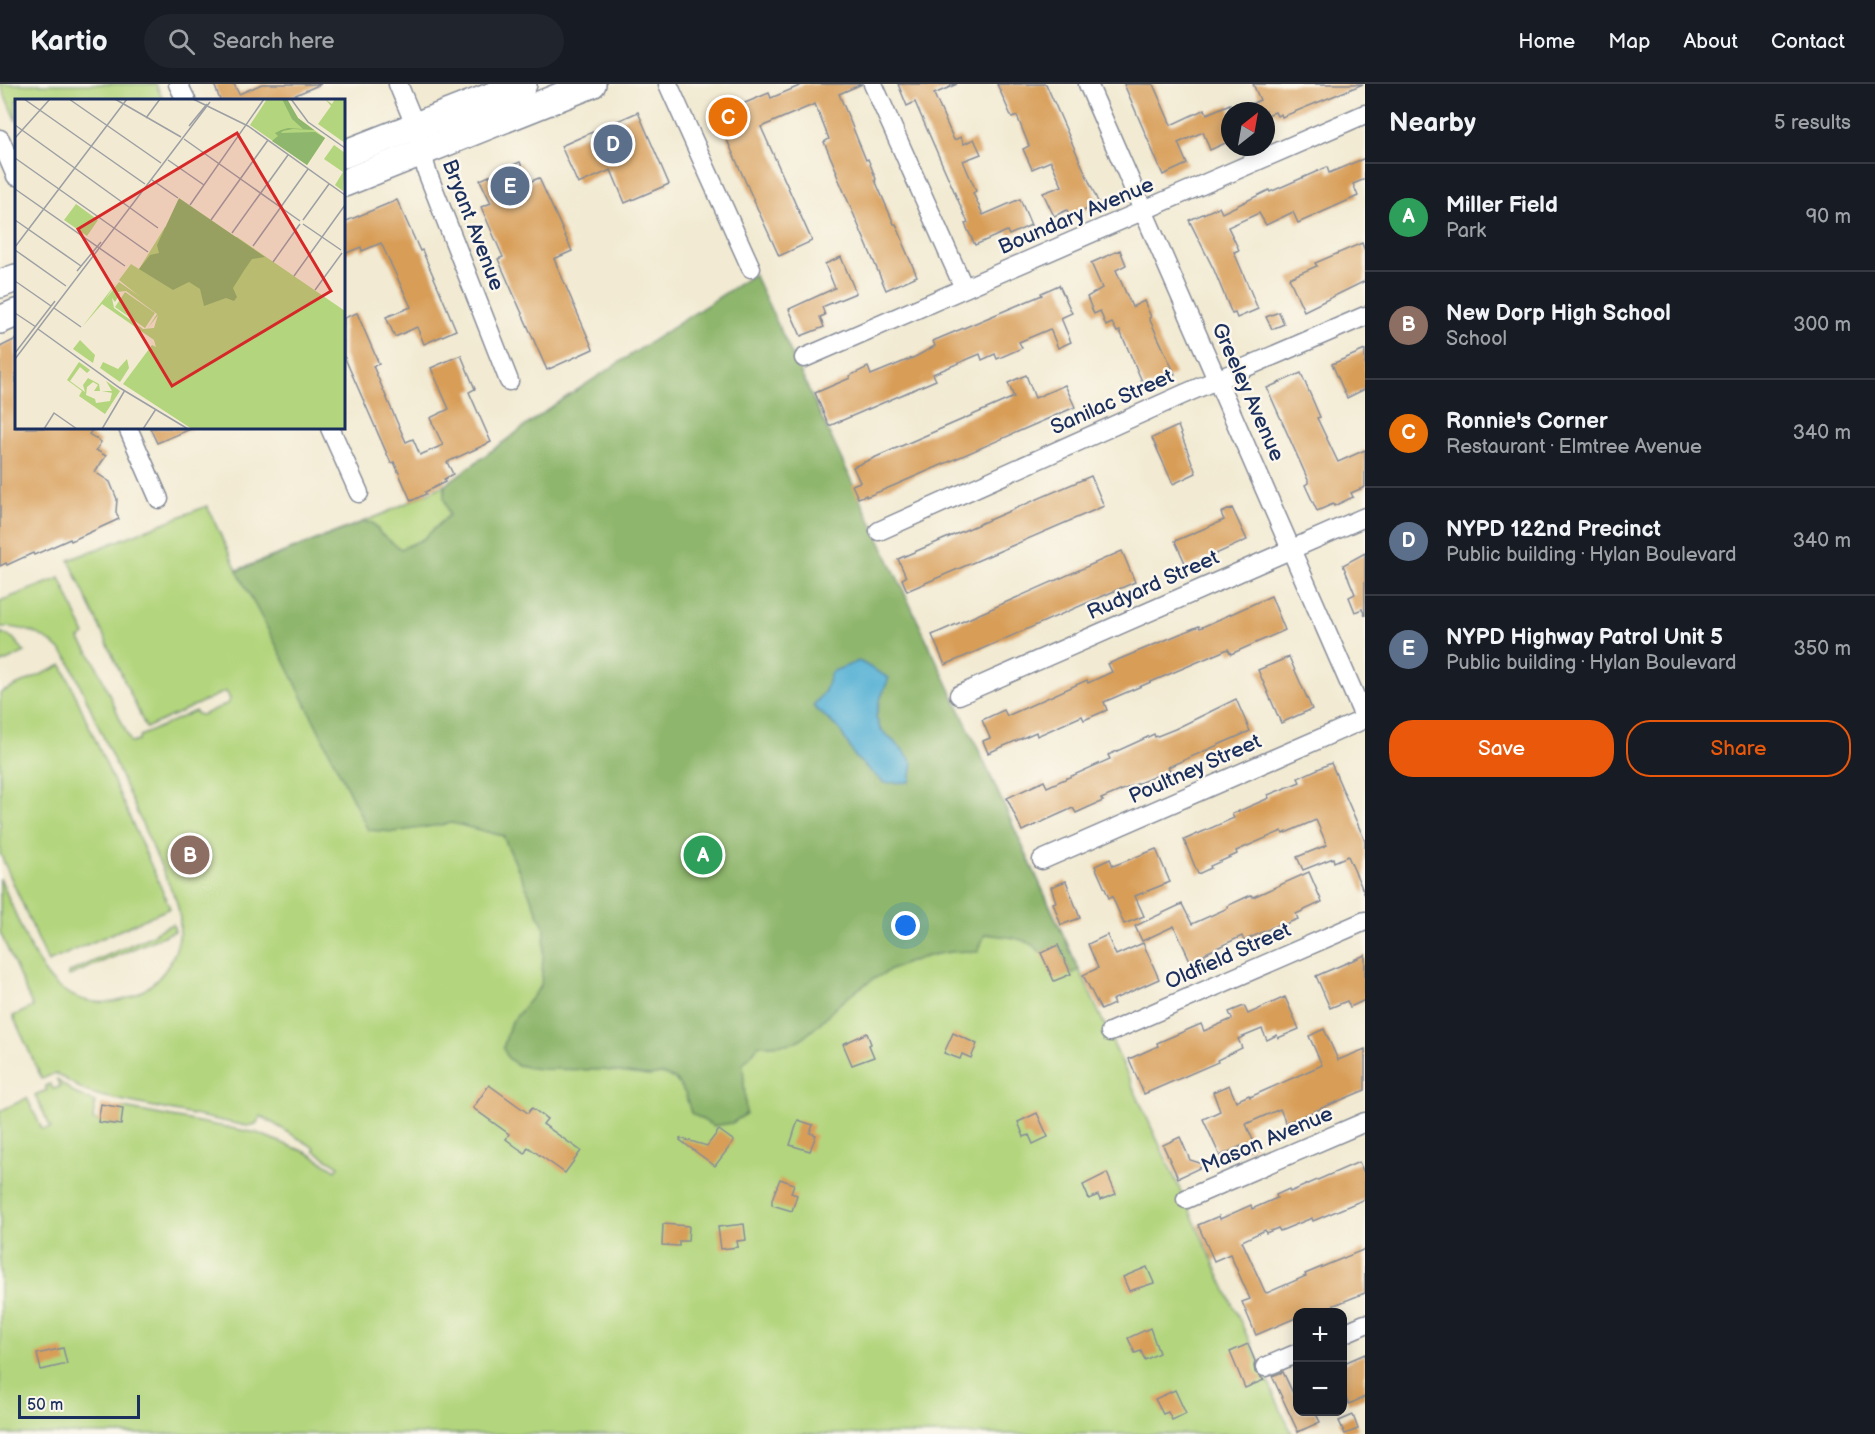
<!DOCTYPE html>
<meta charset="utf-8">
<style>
:root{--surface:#171b24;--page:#20242c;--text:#f1f3f6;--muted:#9ea1a6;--line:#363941;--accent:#ea580c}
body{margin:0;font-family:"Balsamiq Sans",sans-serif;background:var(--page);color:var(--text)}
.controls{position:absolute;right:18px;bottom:18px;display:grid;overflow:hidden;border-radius:12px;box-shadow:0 3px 15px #0003}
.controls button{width:54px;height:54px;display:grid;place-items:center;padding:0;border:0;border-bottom:2px solid var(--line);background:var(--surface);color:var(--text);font:30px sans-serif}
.compass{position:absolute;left:1221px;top:18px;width:54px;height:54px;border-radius:50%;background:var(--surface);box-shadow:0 3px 15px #0003;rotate:31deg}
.scale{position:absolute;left:18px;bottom:15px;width:122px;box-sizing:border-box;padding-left:6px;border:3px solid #1b2f5e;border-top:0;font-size:16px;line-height:21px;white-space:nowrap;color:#1b2f5e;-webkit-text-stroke:4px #fbf7ec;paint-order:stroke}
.you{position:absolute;left:906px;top:842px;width:21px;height:21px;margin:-15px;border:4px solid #fff;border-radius:50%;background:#1a73e8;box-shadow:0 0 0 9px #1a73e833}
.badge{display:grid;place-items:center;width:39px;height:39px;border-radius:50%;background:var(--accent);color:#fff;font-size:20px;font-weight:700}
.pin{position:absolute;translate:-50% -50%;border:3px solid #fff;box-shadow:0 2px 6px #0006}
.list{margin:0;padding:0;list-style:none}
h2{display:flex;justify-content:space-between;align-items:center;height:78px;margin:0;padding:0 24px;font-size:26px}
h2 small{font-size:20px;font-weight:400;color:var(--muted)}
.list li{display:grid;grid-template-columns:39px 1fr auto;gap:18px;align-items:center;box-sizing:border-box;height:108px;padding:0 24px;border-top:2px solid var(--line)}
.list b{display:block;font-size:22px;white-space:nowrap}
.list p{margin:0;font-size:20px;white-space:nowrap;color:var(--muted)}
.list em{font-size:20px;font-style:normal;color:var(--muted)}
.actions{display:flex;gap:12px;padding:18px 24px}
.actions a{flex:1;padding:14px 0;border:2px solid var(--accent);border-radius:24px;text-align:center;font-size:21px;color:var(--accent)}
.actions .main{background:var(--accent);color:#fff}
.icon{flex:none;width:33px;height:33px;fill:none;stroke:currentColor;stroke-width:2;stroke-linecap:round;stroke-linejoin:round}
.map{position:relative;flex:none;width:1365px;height:1350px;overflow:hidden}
header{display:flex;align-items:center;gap:36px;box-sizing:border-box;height:84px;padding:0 30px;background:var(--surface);border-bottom:2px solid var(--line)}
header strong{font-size:28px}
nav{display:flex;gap:33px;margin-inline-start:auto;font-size:21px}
.search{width:420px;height:54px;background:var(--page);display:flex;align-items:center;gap:15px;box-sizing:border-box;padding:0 21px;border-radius:33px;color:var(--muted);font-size:22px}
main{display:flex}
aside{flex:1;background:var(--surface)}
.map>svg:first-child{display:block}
.green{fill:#b3d57d;stroke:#67826e;stroke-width:1.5}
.forest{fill:#8eb66c;stroke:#547265;stroke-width:1.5;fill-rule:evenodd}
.water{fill:#58b2d5;stroke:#3a709a;stroke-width:1.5}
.building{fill:#d89e59}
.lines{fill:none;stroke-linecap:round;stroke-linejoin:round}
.minor-casing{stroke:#868c98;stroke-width:21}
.primary-casing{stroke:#868c98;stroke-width:30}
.minor{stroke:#fff;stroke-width:18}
.primary{stroke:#fff;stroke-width:27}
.labels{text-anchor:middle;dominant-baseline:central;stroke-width:5;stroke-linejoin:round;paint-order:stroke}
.street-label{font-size:21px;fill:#1b2f5e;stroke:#fbf7ec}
.inset-road{fill:none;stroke:#9c9fa4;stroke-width:1.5}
.view{fill:#d62828;fill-opacity:0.15;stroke:#d62828;stroke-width:3}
.inset-edge{fill:none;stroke:#1b2f5e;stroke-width:3}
</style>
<header>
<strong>Kartio</strong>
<div class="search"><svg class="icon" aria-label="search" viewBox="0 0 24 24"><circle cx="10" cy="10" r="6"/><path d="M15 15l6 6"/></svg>Search here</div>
<nav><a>Home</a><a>Map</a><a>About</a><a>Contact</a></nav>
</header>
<main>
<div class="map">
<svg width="1365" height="1350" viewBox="0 0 1365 1350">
<rect width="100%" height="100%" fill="#fbf7ec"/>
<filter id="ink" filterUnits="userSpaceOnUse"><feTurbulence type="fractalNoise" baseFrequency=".0167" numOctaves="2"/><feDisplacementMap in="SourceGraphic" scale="12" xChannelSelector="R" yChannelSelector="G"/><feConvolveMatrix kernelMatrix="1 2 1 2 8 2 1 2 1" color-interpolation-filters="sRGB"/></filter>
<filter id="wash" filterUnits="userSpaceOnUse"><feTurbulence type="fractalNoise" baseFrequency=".008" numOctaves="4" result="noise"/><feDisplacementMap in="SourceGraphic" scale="24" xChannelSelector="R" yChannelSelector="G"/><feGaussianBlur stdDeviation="1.35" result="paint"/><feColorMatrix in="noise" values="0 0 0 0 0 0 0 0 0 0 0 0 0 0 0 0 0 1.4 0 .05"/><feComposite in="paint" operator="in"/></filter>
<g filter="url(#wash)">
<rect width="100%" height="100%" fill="#f2ead2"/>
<g class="green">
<polygon points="0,0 156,0 163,16 16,16 16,37"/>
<path d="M557,319L973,654L1292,1350H0V1027L27,1014L42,1045L51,1044L35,1011L47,1006L45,1002L50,1000L53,1005L60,1003L57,996L76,1010L95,1018L93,1036L120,1041L123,1024L257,1049L308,1069L336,1086L339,1082L314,1067L315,1064L261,1032L256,1040L247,1042L101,1012L85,1007L55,989L42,995L13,932L33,923L0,848V794C13,822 34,884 57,902C118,949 199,887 176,816L69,576C52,554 28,542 0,543V517L60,494L85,551L79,555L94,576L131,659L138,657L140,652L195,627L197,630L202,631L227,620L230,615L226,607L146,644L69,476L207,422L237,486L383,430L445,401Z"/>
<polygon points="0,548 13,554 25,568 0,580"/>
<polygon points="62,581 170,824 48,878 0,769 0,609"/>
<polygon points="173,840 175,847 69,892 68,889 155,850 155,848"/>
</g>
<path class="forest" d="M754,190L973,654L1079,886L1071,890L1058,862L1041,869C1028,852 1005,853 985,850L978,868C931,863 877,887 842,918C828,929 809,954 792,959C782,961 770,961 759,961L743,980L746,1030L732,1039L713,1042L691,1029L685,1009L675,995L661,990L649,992L603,986L538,985L517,981L508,974L503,964L510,940L541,902L545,845L503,752L452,739L395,748L368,746L286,580L237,487L363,438L373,439L381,450L401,465L423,455L449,431L444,414L445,401L557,319ZM825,607L879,618L876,633L880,645L902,665L856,674L840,646L813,622Z"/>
<polygon class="water" points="859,577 889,594 879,618 876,633 880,645 902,665 913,679 910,698 884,699 856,674 840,646 813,622 825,607 831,588"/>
<g id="blocks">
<g class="building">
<polygon points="214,0 234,0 239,10 262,0 321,0 284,16 220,16"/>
<polygon points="804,0 862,0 839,10 866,76 868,75 876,95 875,96 894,140 896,140 904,159 903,160 917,192 886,206 836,89 837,88 824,58 829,55 815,20 761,43 812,157 779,172 762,135 716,31 769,9 771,14"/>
<polygon points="898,0 957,0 934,10 954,56 961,53 964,60 974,55 981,70 963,77 976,107 973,109 983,131 1020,115 1031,141 1009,151 1007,147 975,161 965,140 968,139 915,18 907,22"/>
<polygon points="997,0 1046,0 1099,120 1070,133 1067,126 1054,132 1043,109 1062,102 1051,77 1032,85 1023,65 1029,62 1017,32 1012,34"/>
<polygon points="1124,0 1153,0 1171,41 1205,25 1207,30 1230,20 1230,57 1210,66 1203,48 1178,59 1187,80 1163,91"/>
<polygon points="1253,0 1363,0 1282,33 1281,30 1277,32 1275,28 1267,31 1266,27 1235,27 1260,16"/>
<polygon points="638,28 669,100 625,119 611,86 578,100 561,62"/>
<polygon points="1365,74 1365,95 1353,100 1358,112 1298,139 1293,128 1266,141 1259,129 1228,143 1239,166 1234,168 1258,225 1237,234 1235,229 1232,230 1214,186 1189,136 1219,123 1222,129 1269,106 1270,108 1327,83 1329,89"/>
<polygon points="520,78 529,98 539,94 572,167 554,175 593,265 547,286 498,175 503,173 481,123 491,119 480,96"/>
<polygon points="397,116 420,167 422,166 438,203 456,246 424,260 417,243 395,253 386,233 411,223 381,159 362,167 361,163 344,170 344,138"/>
<polygon points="1362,159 1365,167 1365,197 1304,227 1289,194 1317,182 1315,179"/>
<polygon points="1120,166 1126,181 1116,186 1132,223 1144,217 1151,233 1149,234 1175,290 1145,304 1120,247 1117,248 1112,239 1106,242 1100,227 1094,230 1087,213 1102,204 1091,179"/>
<polygon points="841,173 856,209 822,223 825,231 820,233 824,243 801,252 789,225 835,204 825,180"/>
<polygon points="1059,201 1072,229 1061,234 1071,258 1058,264 1050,245 1019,258 1022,264 997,275 995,270 982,276 980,270 933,290 936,296 829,342 815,309 850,294 849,292 868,283 871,291 915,273 935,262 933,257 1042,211 1041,209"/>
<polygon points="1279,228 1284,240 1272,245 1266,233"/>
<polygon points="357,229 379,280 373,282 397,338 406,358 413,355 420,371 443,361 430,334 449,325 431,284 461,271 475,305 469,308 491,358 447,378 453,390 444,395 445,398 425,408 426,410 411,417 394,378 391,379 344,272 344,234"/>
<polygon points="16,255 16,344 94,344 89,350 101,358 96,366 106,372 95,388 110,398 117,415 116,428 119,435 71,457 70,455 34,471 33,469 7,481 6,479 0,482 0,263"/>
<polygon points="1365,266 1365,305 1347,314 1332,280"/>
<polygon points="1301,289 1320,333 1317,334 1338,378 1365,366 1365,403 1351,409 1353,413 1334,422 1333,420 1317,427 1305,401 1308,399 1308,396 1267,304"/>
<polygon points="1026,291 1035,314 1065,301 1075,323 893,402 866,413 866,411 858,414 852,401 860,398 853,383 1014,313 1008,299"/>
<polygon points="1178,342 1196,389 1173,400 1152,354"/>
<polygon points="150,344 193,344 157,359"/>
<polygon points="1091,392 1104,422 907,507 902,495 906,493 898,475"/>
<polygon points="1232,424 1247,456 1187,483 1175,457 1224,436 1221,429"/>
<polygon points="1122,467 1135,498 945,581 932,551"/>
<polygon points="1365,469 1365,532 1362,525 1355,528 1349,513 1355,510 1343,481"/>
<polygon points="1271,512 1285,546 1231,570 1228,565 1104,618 1107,626 1084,636 1082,632 1037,652 1036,648 988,669 983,657 990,654 982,636 1004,626 1007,632 1087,596 1088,599 1112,588 1108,580 1199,542 1200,544"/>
<polygon points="1289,573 1312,625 1281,639 1258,586"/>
<polygon points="1236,615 1250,647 1168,683 1170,686 1101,715 1103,717 1089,723 1076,729 1073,724 1022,747 1007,714 1044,697 1047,703 1110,675 1108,671 1137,658 1154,650 1155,653 1175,645"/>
<polygon points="1331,679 1365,757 1365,811 1348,772 1334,778 1333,774 1303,786 1297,773 1327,761 1316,736 1283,750 1282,747 1236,767 1237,770 1210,782 1211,784 1198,790 1184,756 1234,734 1232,730 1269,714 1268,711 1300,698 1298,694"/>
<polygon points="1156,765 1170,798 1135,812 1144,832 1124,840 1112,812 1109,814 1095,782 1110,775 1113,782"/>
<polygon points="1309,788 1322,818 1296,830 1298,835 1280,842 1279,840 1244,857 1242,852 1204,870 1208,881 1195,887 1174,842 1142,857 1135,842 1182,820 1192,840 1228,824 1227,822 1251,811 1253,813"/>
<polygon points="1066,797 1080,834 1061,841 1053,819 1056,818 1051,803"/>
<polygon points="1107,851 1116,871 1143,859 1159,895 1112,916 1114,920 1101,926 1083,891 1098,884 1088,860"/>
<polygon points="1058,861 1071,890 1054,897 1041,869"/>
<polygon points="1365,871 1365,916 1350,923 1347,917 1330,924 1316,892"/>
<polygon points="1285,913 1299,945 1278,954 1277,951 1267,956 1262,945 1238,955 1242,964 1217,976 1218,978 1144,1010 1129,975 1158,962 1157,959 1201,940 1204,947 1232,935 1229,928 1244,922 1248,930"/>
<polygon points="1324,945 1338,976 1365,965 1365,1006 1286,1039 1280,1025 1246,1040 1255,1061 1243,1066 1241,1062 1220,1072 1203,1035 1220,1027 1213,1008 1229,1001 1236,1017 1249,1011 1250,1013 1322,981 1309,952"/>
<polygon points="867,949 871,960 869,961 874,973 852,981 843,960"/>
<polygon points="953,949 977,960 971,974 962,970 960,975 944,969"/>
<polygon points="489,1001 528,1029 532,1024 547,1035 543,1040 581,1067 565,1089 528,1063 525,1069 515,1062 506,1055 509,1050 473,1024"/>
<polygon points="101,1020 123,1024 121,1041 98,1038"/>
<polygon points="1037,1029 1048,1053 1033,1060 1029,1051 1024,1053 1018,1038"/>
<polygon points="798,1036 813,1041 810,1049 816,1051 810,1067 790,1061"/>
<polygon points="719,1046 734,1057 715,1082 680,1056 680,1054 707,1062"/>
<polygon points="1180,1053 1190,1076 1206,1081 1178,1094 1163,1061"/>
<polygon points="1359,1078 1365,1091 1365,1115 1313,1137 1312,1134 1280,1147 1278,1144 1266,1149 1265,1146 1242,1157 1265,1208 1267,1209 1306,1192 1305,1190 1365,1165 1365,1209 1317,1228 1298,1228 1298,1233 1256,1251 1242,1218 1250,1215 1230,1170 1214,1177 1198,1141 1219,1132 1220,1135 1251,1121 1252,1125 1277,1114 1276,1111 1289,1105 1290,1108"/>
<polygon points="1107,1089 1116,1110 1100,1116 1098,1111 1089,1115 1083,1101"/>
<polygon points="780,1095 794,1100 791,1109 797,1111 792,1127 772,1121 772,1115"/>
<polygon points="663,1140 689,1142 688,1157 679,1157 679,1162 662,1161"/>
<polygon points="744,1140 746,1156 737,1157 738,1163 721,1165 718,1143"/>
<polygon points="1147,1183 1154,1199 1129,1207 1123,1193"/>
<polygon points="1150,1244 1159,1269 1145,1276 1141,1267 1135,1269 1128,1254"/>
<polygon points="1248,1260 1255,1277 1254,1282 1255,1288 1264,1296 1245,1304 1230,1268"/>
<polygon points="63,1264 67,1280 41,1286 37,1270"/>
<polygon points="1365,1270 1365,1313 1349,1320 1342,1305 1342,1280"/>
<polygon points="1283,1288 1293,1309 1298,1307 1298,1328 1315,1328 1320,1338 1298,1348 1272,1292"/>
<polygon points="1175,1306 1186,1330 1172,1336 1168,1328 1163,1330 1155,1315"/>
<polygon points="1353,1331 1358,1345 1345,1350 1339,1337"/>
</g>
</g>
</g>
<g filter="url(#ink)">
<use href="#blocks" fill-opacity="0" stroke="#868c98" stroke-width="1.5"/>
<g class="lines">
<g class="minor-casing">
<g id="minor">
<polyline points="178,0 186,16"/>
<polyline points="398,0 415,41 427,88 509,297"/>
<polyline points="668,0 751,184"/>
<polyline points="873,0 964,204"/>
<polyline points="1088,0 1365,635"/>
<polyline points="0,55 16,92"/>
<polyline points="804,274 1365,30"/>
<polyline points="128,344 159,415"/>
<polyline points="330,344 359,409"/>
<polyline points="879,447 1184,310 1365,232"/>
<polyline points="959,611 1365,433"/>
<polyline points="1042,776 1365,635"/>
<polyline points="1110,948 1365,837"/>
<polyline points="1186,1115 1365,1038"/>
<polyline points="1342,1250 1365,1240"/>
<polyline points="1265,1283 1298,1269"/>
</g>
</g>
<g class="primary-casing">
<g id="primary">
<polyline points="344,70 523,0"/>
<polyline points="344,99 592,0"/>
<polyline points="0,200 16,194"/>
<polyline points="0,236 16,229"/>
</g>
</g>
<use href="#minor" class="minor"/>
<use href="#primary" class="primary"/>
</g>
</g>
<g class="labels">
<g class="street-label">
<text transform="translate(1076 132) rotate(-23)">Boundary Avenue</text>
<text transform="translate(473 141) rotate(69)">Bryant Avenue</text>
<text transform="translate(1248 308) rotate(66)">Greeley Avenue</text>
<text transform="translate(1112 318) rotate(-24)">Sanilac Street</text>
<text transform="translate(1153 501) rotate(-24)">Rudyard Street</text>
<text transform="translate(1195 685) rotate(-24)">Poultney Street</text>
<text transform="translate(1228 872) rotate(-24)">Oldfield Street</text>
<text transform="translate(1267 1056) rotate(-23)">Mason Avenue</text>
</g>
</g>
<g transform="translate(15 15)">
<rect width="330" height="330" fill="#f2ead2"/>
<path d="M252,0H272L283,19L310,39L292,66L235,26ZM310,0L317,5L320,0H330V44L303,25L316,7ZM319,46L330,54L328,92L320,86L328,73L309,60ZM61,105L83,121L72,137L49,121ZM150,128L222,138L330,212V330H177L108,285L137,246L141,248L139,241L87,205L67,228L102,183L90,201L104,183L124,197L104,181L116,165L124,170ZM111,192L142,215L133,229L143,216L139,229L128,230L99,209L97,199L100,203L105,195L102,193ZM110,193L140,214L130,229L100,208ZM65,241L80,256L78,264L58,250ZM112,260L114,269L105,283L85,269L88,263L103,270ZM64,263L75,271L72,274L65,268L55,282L70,293L68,286L73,279L84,285L85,292H79L83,286L78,283L72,288L71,296L80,300L81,304L95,302L97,294L87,292H97L91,282L105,292L90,315L64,297L67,292L52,281Z" fill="#b3d57d" fill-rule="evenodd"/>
<path d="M267,0H272L283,19L299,31L278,30L268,32L266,34L300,33L310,39L292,66L257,42L263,37L260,34L266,31L273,29L288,30L277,20ZM164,99L250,158L237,160L230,170L218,189L222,198L219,202L211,199L189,207L185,190L174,183L158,191L124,170L135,156L144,154L142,146Z" fill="#8eb66c"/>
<path class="inset-road" d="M9,0L130,85M54,0L146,64M100,0L166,38M178,0L233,27L330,96M276,0L293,23L330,49M131,19L145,0M0,26L143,129M174,27L192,5M0,39L35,0M169,40L285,122M0,59L133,153M153,61L189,86M137,81L163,99M0,90L110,167M175,106L249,0M0,121L66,167M196,121L253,41M288,121L314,85M288,125L326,151M217,134L273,56M238,147L293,70M0,148L112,0M0,151L51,187M258,163L285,125M62,172L86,143M279,177L330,106M0,182L36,207M300,191L327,154M39,209L66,228M0,214L21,228M23,230L105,289L173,330M0,254L40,202M0,260L195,3M29,330L39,314L62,330M87,330L110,291M128,330L141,310"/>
<path class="view" d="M222,34L316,192L157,287L63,130Z"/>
<rect width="330" height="330" class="inset-edge"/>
</g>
</svg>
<div class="controls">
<button>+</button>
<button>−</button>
</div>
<svg class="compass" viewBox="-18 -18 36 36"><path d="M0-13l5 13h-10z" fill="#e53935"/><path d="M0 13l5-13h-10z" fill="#9ea1a6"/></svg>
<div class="scale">50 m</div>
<div class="you"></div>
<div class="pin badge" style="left:703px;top:771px;background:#2e9e5b">A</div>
<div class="pin badge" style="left:190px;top:771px;background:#8d6e63">B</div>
<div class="pin badge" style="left:728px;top:33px;background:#e8710a">C</div>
<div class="pin badge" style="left:613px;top:60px;background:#5c6f8a">D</div>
<div class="pin badge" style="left:510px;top:102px;background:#5c6f8a">E</div>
</div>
<aside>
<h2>Nearby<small>5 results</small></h2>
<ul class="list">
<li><span class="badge" style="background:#2e9e5b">A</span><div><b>Miller Field</b><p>Park</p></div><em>90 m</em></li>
<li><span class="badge" style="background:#8d6e63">B</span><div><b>New Dorp High School</b><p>School</p></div><em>300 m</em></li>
<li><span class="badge" style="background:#e8710a">C</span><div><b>Ronnie's Corner</b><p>Restaurant · Elmtree Avenue</p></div><em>340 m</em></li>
<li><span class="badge" style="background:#5c6f8a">D</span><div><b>NYPD 122nd Precinct</b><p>Public building · Hylan Boulevard</p></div><em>340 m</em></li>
<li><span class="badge" style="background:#5c6f8a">E</span><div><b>NYPD Highway Patrol Unit 5</b><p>Public building · Hylan Boulevard</p></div><em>350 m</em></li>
</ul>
<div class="actions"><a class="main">Save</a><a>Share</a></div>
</aside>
</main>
